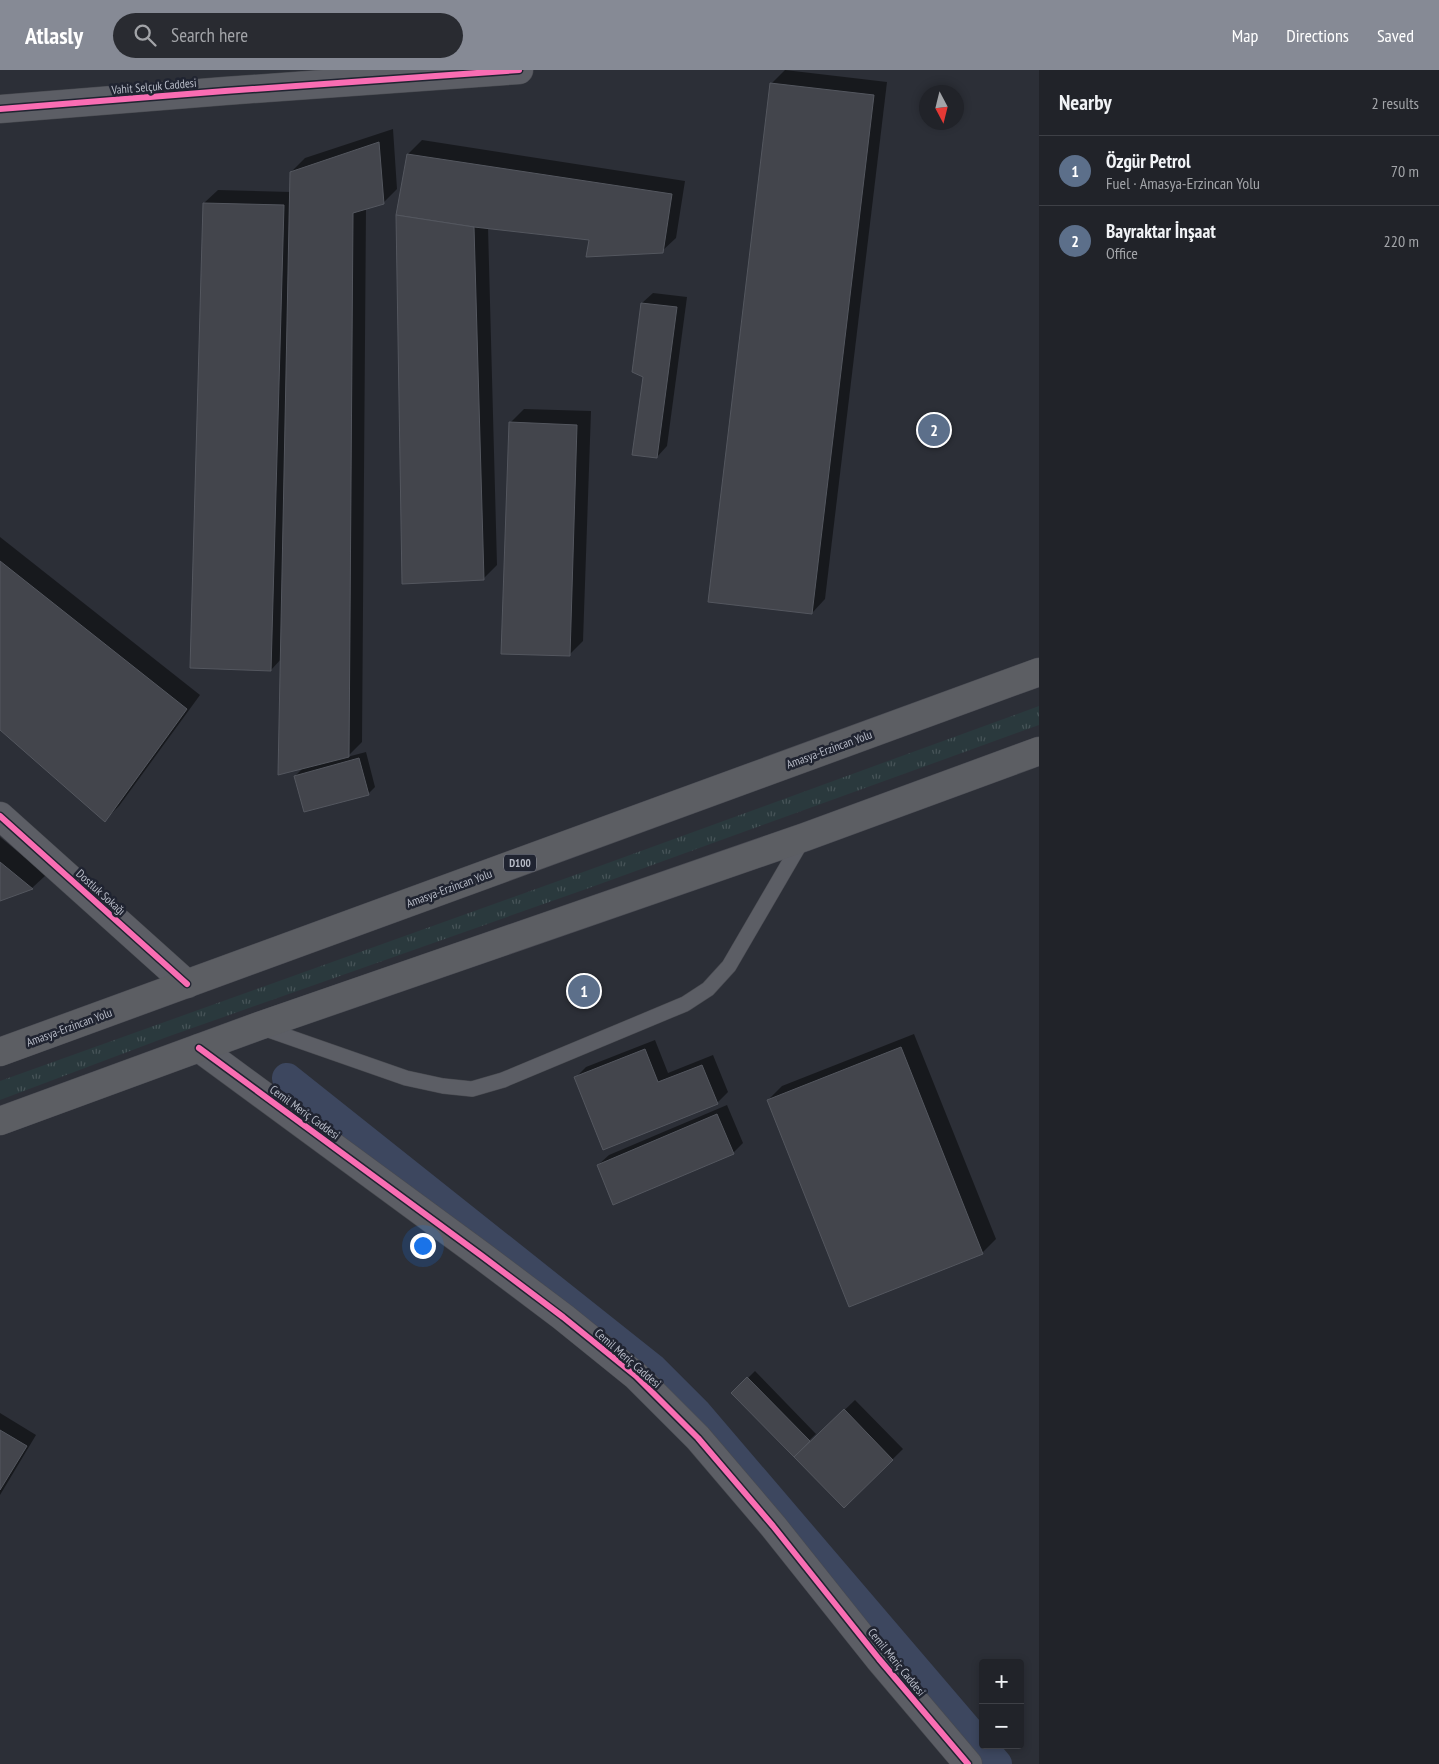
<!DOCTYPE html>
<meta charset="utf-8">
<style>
:root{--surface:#212329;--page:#292b31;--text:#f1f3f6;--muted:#a2a4a8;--line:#3e4046;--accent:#868a95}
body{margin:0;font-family:"PT Sans Narrow",sans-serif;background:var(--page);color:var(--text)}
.controls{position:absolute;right:15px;bottom:15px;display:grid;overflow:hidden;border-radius:5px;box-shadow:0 2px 8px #0003}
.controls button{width:45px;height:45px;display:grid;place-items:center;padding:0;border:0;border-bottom:1px solid var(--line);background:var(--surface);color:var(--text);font:25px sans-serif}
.compass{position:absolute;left:919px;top:15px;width:45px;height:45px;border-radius:50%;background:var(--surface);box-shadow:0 2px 8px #0003;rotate:173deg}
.you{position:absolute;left:422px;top:1175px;width:18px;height:18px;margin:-12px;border:4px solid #fff;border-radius:50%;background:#1a73e8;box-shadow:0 0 0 8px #1a73e833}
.badge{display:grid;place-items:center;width:32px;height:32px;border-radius:50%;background:var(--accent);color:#fff;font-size:16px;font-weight:700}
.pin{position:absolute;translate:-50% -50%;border:2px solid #fff;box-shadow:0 1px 5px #0006}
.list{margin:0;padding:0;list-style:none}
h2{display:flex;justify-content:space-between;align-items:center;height:65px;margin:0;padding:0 20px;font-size:21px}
h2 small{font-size:16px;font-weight:400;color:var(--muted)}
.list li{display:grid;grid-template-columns:32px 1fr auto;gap:15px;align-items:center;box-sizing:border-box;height:70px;padding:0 20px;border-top:1px solid var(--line)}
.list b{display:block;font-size:19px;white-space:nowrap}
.list p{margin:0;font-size:16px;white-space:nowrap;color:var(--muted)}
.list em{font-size:16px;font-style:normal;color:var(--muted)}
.icon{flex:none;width:28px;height:28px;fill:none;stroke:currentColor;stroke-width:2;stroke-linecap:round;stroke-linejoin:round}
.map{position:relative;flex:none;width:1039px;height:1694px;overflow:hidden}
header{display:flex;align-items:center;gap:30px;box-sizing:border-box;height:70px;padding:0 25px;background:var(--accent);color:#fff}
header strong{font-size:24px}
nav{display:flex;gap:28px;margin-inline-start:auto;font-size:18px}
.search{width:350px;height:45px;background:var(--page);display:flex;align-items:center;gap:12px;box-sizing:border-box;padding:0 18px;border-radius:28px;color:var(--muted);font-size:19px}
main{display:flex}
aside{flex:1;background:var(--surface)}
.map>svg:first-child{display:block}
.grass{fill:url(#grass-tufts)}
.shadow{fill:#0007}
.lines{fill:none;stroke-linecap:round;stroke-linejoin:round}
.canal{stroke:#3d475f;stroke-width:30}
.building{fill:#43454c;stroke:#54575f}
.service-casing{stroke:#484a50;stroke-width:16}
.minor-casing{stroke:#484a50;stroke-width:29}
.tertiary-casing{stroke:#484a50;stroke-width:29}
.trunk-casing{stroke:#494b53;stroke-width:29}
.service{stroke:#5c5e65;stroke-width:15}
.minor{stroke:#5c5e65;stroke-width:28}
.tertiary{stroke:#5c5e65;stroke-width:28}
.trunk{stroke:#5c5e63;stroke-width:28}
.cycleway-casing{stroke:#202431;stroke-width:9}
.cycleway{stroke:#f96db3;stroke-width:6}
.labels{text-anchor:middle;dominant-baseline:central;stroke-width:5;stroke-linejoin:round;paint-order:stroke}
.shield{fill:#202431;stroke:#8a8e9a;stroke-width:1}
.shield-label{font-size:11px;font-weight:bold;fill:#b7bbc7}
.street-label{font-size:12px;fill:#b7bbc7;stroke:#202431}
</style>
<header>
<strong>Atlasly</strong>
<div class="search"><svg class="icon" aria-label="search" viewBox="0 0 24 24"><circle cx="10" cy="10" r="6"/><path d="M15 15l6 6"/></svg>Search here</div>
<nav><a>Map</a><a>Directions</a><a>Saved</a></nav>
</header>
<main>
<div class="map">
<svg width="1039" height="1694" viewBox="0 0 1039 1694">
<defs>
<pattern id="grass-tufts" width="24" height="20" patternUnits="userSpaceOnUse" patternTransform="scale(1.25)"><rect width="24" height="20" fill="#2a393d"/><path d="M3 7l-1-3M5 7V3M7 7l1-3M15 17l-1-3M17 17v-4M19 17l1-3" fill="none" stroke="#475458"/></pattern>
</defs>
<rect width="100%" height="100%" fill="#2c2f37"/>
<polygon class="grass" points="1039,636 1039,655 589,818 167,967 0,1030 0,1011 586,801"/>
<g class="shadow">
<polygon points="785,0 887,12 825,529 812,543 771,14"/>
<polygon points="393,59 397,119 383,133 366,138 362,672 347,687 366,682 375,717 368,724 295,706 304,697 282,588 271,600 204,133 218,120 291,122 291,102 305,88"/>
<polygon points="422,70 685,111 676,168 662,181 591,169 488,157 497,495 483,509 408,84"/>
<polygon points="653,223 687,227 667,376 657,387 644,306 642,233"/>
<polygon points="524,339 591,341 583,571 569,585 510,353"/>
<polygon points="0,467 200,625 119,736 105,750 0,659"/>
<polygon points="0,767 46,805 32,818 0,829"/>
<polygon points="914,964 996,1169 983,1182 850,1236 768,1030 782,1016"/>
<polygon points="655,970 668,1003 713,985 728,1022 717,1033 575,1008 586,997"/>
<polygon points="727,1035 743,1073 733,1083 598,1095 609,1085"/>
<polygon points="755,1301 816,1364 802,1377 804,1379 855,1330 903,1379 844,1437 733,1323"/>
<polygon points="0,1343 36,1365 0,1425"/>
</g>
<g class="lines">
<polyline class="canal" points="287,1008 653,1299 696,1342 997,1694"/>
</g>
<g class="building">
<polygon points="770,13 874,25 812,544 708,532"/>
<polygon points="379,72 384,134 353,143 349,687 278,705 290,102"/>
<polygon points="407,84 672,124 663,183 586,187 589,170 474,157 396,145"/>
<polygon points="203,133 284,135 271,601 190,598"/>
<polygon points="396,145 474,157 484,510 402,514"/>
<polygon points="641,233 677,237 657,388 632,385 643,307 632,302"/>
<polygon points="509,352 577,355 570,586 501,584"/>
<polygon points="0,491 187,639 105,752 0,660"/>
<polygon points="359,688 369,725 304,742 294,706"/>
<polygon points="0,792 33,819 0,831"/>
<polygon points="901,977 983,1184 849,1237 767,1030"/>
<polygon points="645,979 658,1012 702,995 718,1034 603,1080 574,1007"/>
<polygon points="717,1044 734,1084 613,1135 597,1095"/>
<polygon points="747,1307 810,1371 794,1387 731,1323"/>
<polygon points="844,1339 893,1390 844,1438 794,1387"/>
<polygon points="0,1360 27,1376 0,1420"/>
</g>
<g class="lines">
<g class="service-casing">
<polyline id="service" points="260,957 406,1008 443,1016 472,1019 503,1010 685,934 708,919 729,896 803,769"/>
</g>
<g class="minor-casing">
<polyline id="minor" points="0,746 187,914"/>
</g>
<g class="tertiary-casing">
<g id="tertiary">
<polyline points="0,39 225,21 519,0"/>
<polyline points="199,978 482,1186 563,1247 636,1306 698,1368 773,1456 879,1589 968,1694"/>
</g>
</g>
<g class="trunk-casing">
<g id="trunk">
<polyline points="0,982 1039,602"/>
<polyline points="0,1051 259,956 805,767 1039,681"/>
</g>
</g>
<use href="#service" class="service"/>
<use href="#minor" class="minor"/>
<use href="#tertiary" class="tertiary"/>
<use href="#trunk" class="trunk"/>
<g class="cycleway-casing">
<g id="cycleway">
<polyline points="0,39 225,21 519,0"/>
<polyline points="0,746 187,914"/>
<polyline points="199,978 482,1186 563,1247 636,1306 698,1368 773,1456 879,1589 968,1694"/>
</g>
</g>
<use href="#cycleway" class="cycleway"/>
</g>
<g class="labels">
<rect class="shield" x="504" y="784.5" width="32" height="17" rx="4"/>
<g class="shield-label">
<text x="520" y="793">D100</text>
</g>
<g class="street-label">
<text transform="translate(154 16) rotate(-5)">Vahit Selçuk Caddesi</text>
<text transform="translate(829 679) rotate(-20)">Amasya-Erzincan Yolu</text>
<text transform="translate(449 818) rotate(-20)">Amasya-Erzincan Yolu</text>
<text transform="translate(101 822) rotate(42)">Dostluk Sokağı</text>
<text transform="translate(69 957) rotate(-20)">Amasya-Erzincan Yolu</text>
<text transform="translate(305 1042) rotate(36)">Cemil Meriç Caddesi</text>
<text transform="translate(628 1288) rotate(41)">Cemil Meriç Caddesi</text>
<text transform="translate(897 1592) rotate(51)">Cemil Meriç Caddesi</text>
</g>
</g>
</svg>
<div class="controls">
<button>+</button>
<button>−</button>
</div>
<svg class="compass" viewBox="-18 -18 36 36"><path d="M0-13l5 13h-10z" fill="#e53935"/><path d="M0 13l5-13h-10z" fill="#a2a4a8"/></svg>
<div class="you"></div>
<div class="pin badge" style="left:584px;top:921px;background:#5c6f8a">1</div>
<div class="pin badge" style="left:934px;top:360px;background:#5c6f8a">2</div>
</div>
<aside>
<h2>Nearby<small>2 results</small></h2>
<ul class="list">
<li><span class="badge" style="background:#5c6f8a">1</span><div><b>Özgür Petrol</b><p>Fuel · Amasya-Erzincan Yolu</p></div><em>70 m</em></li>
<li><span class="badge" style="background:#5c6f8a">2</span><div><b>Bayraktar İnşaat</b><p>Office</p></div><em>220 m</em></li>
</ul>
</aside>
</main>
